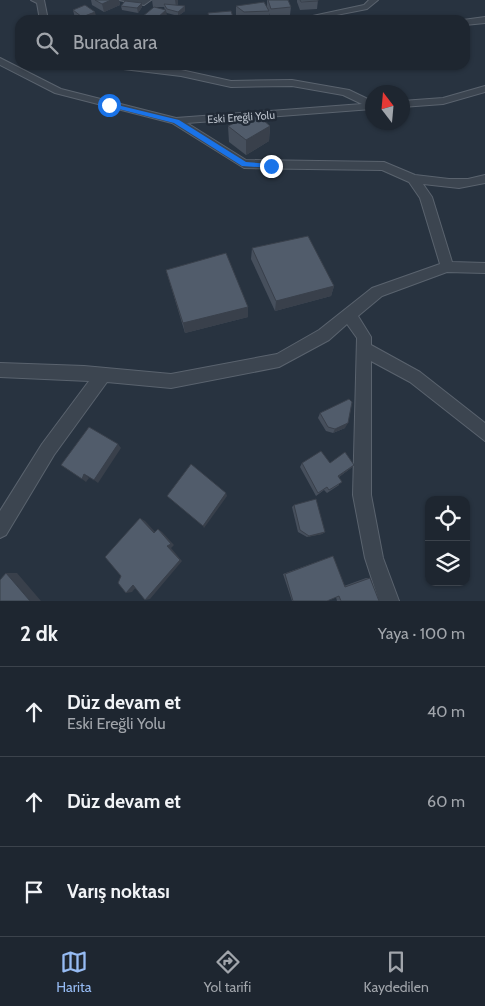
<!DOCTYPE html>
<html lang="tr">
<meta charset="utf-8">
<style>
:root{--surface:#1e2630;--page:#2b323c;--text:#f1f3f6;--muted:#a1a5ab;--line:#3c434c;--accent:#96bbf3}
body{margin:0;font-family:Cabin,sans-serif;background:var(--page);color:var(--text)}
.controls{position:absolute;right:15px;bottom:15px;display:grid;overflow:hidden;border-radius:10px;box-shadow:0 1px 4px #0004}
.controls button{width:45px;height:45px;display:grid;place-items:center;padding:0;border:0;border-bottom:1px solid var(--line);background:var(--surface);color:var(--text);font:25px sans-serif}
.compass{position:absolute;left:365px;top:85px;width:45px;height:45px;border-radius:50%;background:var(--surface);box-shadow:0 1px 4px #0004;rotate:344deg}
.stop{position:absolute;width:15px;height:15px;margin:-11px;border:4px solid #1a73e8;border-radius:50%;background:#fff}
.stop.end{background:#1a73e8;border-color:#fff;box-shadow:0 1px 5px #0008}
.list{margin:0;padding:0;list-style:none}
h2{display:flex;justify-content:space-between;align-items:center;height:65px;margin:0;padding:0 20px;font-size:21px}
h2 small{font-size:16px;font-weight:400;color:var(--muted)}
.list li{display:grid;grid-template-columns:32px 1fr auto;gap:15px;align-items:center;box-sizing:border-box;height:90px;padding:0 20px;border-top:1px solid var(--line)}
.list b{display:block;font-size:19px;white-space:nowrap}
.list p{margin:0;font-size:16px;white-space:nowrap;color:var(--muted)}
.list em{font-size:16px;font-style:normal;color:var(--muted)}
.icon{flex:none;width:28px;height:28px;fill:none;stroke:currentColor;stroke-width:2;stroke-linecap:round;stroke-linejoin:round}
.map{position:relative;flex:none;width:485px;height:601px;overflow:hidden}
.search{position:absolute;background:var(--surface);box-shadow:0 1px 4px #0004;left:15px;right:15px;top:15px;height:55px;display:flex;align-items:center;gap:12px;box-sizing:border-box;padding:0 18px;border-radius:15px;color:var(--muted);font-size:19px}
.sheet{height:335px;background:var(--surface)}
nav{display:flex;justify-content:space-around;align-items:center;box-sizing:border-box;height:70px;border-top:1px solid var(--line);background:var(--surface);font-size:14px;color:var(--muted)}
nav a{display:grid;justify-items:center;gap:2px}
nav .on{color:var(--accent)}
.map>svg:first-child{display:block}
.lines{fill:none;stroke-linecap:round;stroke-linejoin:round}
.street-casing{stroke:#5a636e;stroke-width:2}
.street{fill:#3c4550;fill-rule:evenodd}
.wall{fill:#464f5c}
.shaded-wall{fill:#39404b}
.building{fill:#515c6b;stroke:#39404b}
.route{fill:#1a73e8}
.labels{text-anchor:middle;dominant-baseline:central;stroke-width:5;stroke-linejoin:round;paint-order:stroke}
.far-street-label{font-size:11px;fill:#b9c0ca;stroke:#212a36}
</style>
<div class="map">
<svg width="485" height="601" viewBox="0 0 485 601">
<rect width="100%" height="100%" fill="#283340"/>
<g class="lines">
<g class="street-casing">
<g id="street">
<polygon points="31,0 44,0 48,20 40,20 37,3"/>
<polygon points="119,0 151,0 144,5"/>
<polygon points="369,0 378,0 367,9 311,20 294,20 364,5"/>
<polygon points="485,17 485,23 465,25 465,20 463,20"/>
<polygon points="0,58 61,89 176,118 362,104 343,95 292,86 231,87 181,76 115,68 110,65 138,65 181,70 231,81 292,80 349,90 372,101 372,109 187,123 246,160 384,162 415,175 449,179 468,179 485,175 485,183 459,188 423,184 432,197 452,262 485,263 485,273 447,272 382,296 358,316 371,337 371,345 420,372 485,423 485,441 410,382 371,361 371,495 383,558 399,601 379,601 365,558 353,495 357,338 347,324 329,340 279,367 171,388 107,382 54,455 6,535 0,538 0,511 42,444 89,381 0,377 0,363 84,366 171,374 277,354 319,330 372,288 440,264 420,198 409,182 382,170 244,168 172,123 55,93 0,65"/>
<polygon points="485,86 485,92 443,104 402,107 402,101 443,98"/>
</g>
</g>
<use href="#street" class="street"/>
</g>
<g class="wall">
<polygon points="91,0 119,0 120,5 104,12 92,5"/>
<polygon points="152,0 178,0 178,3 177,6 185,11 178,16 167,13 166,12 167,19 165,20 143,20 142,17 165,10 164,7 153,7"/>
<polygon points="267,0 288,0 291,7 290,15 270,17 269,13 269,19 244,20 236,15 236,6 267,7"/>
<polygon points="297,0 318,0 317,9 300,10 297,2"/>
<polygon points="121,6 142,7 138,13 122,10"/>
<polygon points="73,10 97,20 78,20 75,18"/>
<polygon points="208,13 233,17 233,20 209,20"/>
<polygon points="228,126 270,126 269,141 246,155 229,142"/>
<polygon points="252,248 334,286 331,296 275,311 251,259"/>
<polygon points="166,270 248,307 248,317 185,333"/>
<polygon points="320,413 345,428 333,433 326,431 318,418"/>
<polygon points="302,463 354,465 351,468 339,477 339,485 327,493 324,490 316,496 300,467"/>
<polygon points="294,505 325,532 322,534 307,537 298,532 292,507"/>
<polygon points="333,556 344,586 366,578 370,578 379,601 337,601 336,597 327,601 292,601 283,574"/>
</g>
<g class="shaded-wall">
<polygon points="111,0 119,0 120,5 104,12 102,4"/>
<polygon points="175,0 178,0 178,3 176,7"/>
<polygon points="142,3 142,7 138,13 137,8"/>
<polygon points="185,6 185,11 178,16 178,12"/>
<polygon points="166,10 167,19 165,20 158,20 157,18"/>
<polygon points="95,12 97,20 83,20 82,17"/>
<polygon points="270,126 269,141 246,155 246,140"/>
<polygon points="334,286 331,296 275,311 276,301"/>
<polygon points="248,307 248,317 185,333 183,323"/>
<polygon points="348,423 345,428 333,433 335,429"/>
<polygon points="118,444 121,448 98,483 94,480"/>
<polygon points="354,465 351,468 336,479 338,476"/>
<polygon points="84,474 89,478 86,482 82,479"/>
<polygon points="226,493 227,496 204,528 203,526"/>
<polygon points="140,518 145,521 158,535 154,533"/>
<polygon points="158,529 162,532 174,545 171,548 182,561 150,599 145,600 167,546"/>
<polygon points="325,532 322,534 307,537 309,536"/>
<polygon points="6,573 17,573 41,601 30,601"/>
<polygon points="133,585 138,585 132,592 126,593"/>
</g>
<g class="building">
<polygon points="95,0 111,0 102,4"/>
<polygon points="268,0 288,0 291,7 271,9"/>
<polygon points="300,0 318,0 318,1 301,2"/>
<polygon points="125,1 142,3 137,8 121,6"/>
<polygon points="264,2 269,11 244,12 236,6"/>
<polygon points="164,4 185,6 178,12 167,9"/>
<polygon points="85,5 95,12 82,17 73,10"/>
<polygon points="154,7 166,10 157,18 153,17 150,19 142,17"/>
<polygon points="231,11 233,17 209,17 208,13"/>
<polygon points="200,18 200,20 183,20 183,19"/>
<polygon points="255,113 270,126 246,140 228,126"/>
<polygon points="308,236 334,286 276,301 252,248"/>
<polygon points="226,253 248,307 183,323 166,270"/>
<polygon points="349,399 352,402 348,423 335,429 328,427 320,413"/>
<polygon points="89,427 118,444 94,480 84,474 82,479 61,465"/>
<polygon points="321,451 330,463 345,452 354,465 338,476 342,482 329,490 327,487 318,493 302,463"/>
<polygon points="191,464 226,493 203,526 167,496"/>
<polygon points="316,499 325,532 309,536 300,530 294,505"/>
<polygon points="140,518 154,533 158,529 171,544 167,546 180,560 145,600 133,585 126,593 118,583 121,576 105,557"/>
<polygon points="333,556 345,587 370,578 379,601 341,601 339,596 327,601 293,601 285,574"/>
<polygon points="6,573 30,601 0,601 0,580"/>
</g>
<polygon class="route" points="109,103 179,120 246,162 271,164 275,166 271,168 242,166 174,123 107,106"/>
<g class="labels">
<g class="far-street-label">
<text transform="translate(241 117) rotate(-4)">Eski Ereğli Yolu</text>
</g>
</g>
</svg>
<div class="controls">
<button><svg class="icon" aria-label="locate" viewBox="0 0 24 24"><circle cx="12" cy="12" r="6"/><path d="M12 2v4M12 18v4M2 12h4M18 12h4"/></svg></button>
<button><svg class="icon" aria-label="layers" viewBox="0 0 24 24"><path d="M12 4l9 5-9 5-9-5zM3 14l9 5 9-5"/></svg></button>
</div>
<svg class="compass" viewBox="-18 -18 36 36"><path d="M0-13l5 13h-10z" fill="#e53935"/><path d="M0 13l5-13h-10z" fill="#a1a5ab"/></svg>
<div class="stop" style="left:109px;top:105px"></div>
<div class="stop end" style="left:271px;top:166px"></div>
<div class="search"><svg class="icon" aria-label="search" viewBox="0 0 24 24"><circle cx="10" cy="10" r="6"/><path d="M15 15l6 6"/></svg>Burada ara</div>
</div>
<section class="sheet">
<h2>2 dk<small>Yaya · 100 m</small></h2>
<ul class="list">
<li><svg class="icon" aria-label="ahead" viewBox="0 0 24 24"><path d="M12 20V5M6 11l6-6 6 6"/></svg><div><b>Düz devam et</b><p>Eski Ereğli Yolu</p></div><em>40 m</em></li>
<li><svg class="icon" aria-label="ahead" viewBox="0 0 24 24"><path d="M12 20V5M6 11l6-6 6 6"/></svg><div><b>Düz devam et</b></div><em>60 m</em></li>
<li><svg class="icon" aria-label="arrive" viewBox="0 0 24 24"><path d="M6 21V4h12l-3 4 3 4H6"/></svg><div><b>Varış noktası</b></div></li>
</ul>
</section>
<nav>
<a class="on"><svg class="icon" aria-label="map" viewBox="0 0 24 24"><path d="M3 6l6-2 6 2 6-2v14l-6 2-6-2-6 2zM9 4v14M15 6v14"/></svg>Harita</a>
<a><svg class="icon" aria-label="directions" viewBox="0 0 24 24"><path d="M12 3l9 9-9 9-9-9zM9 14v-3h6M13 9l2 2-2 2"/></svg>Yol tarifi</a>
<a><svg class="icon" aria-label="saved" viewBox="0 0 24 24"><path d="M7 4h10v16l-5-4-5 4z"/></svg>Kaydedilen</a>
</nav>
